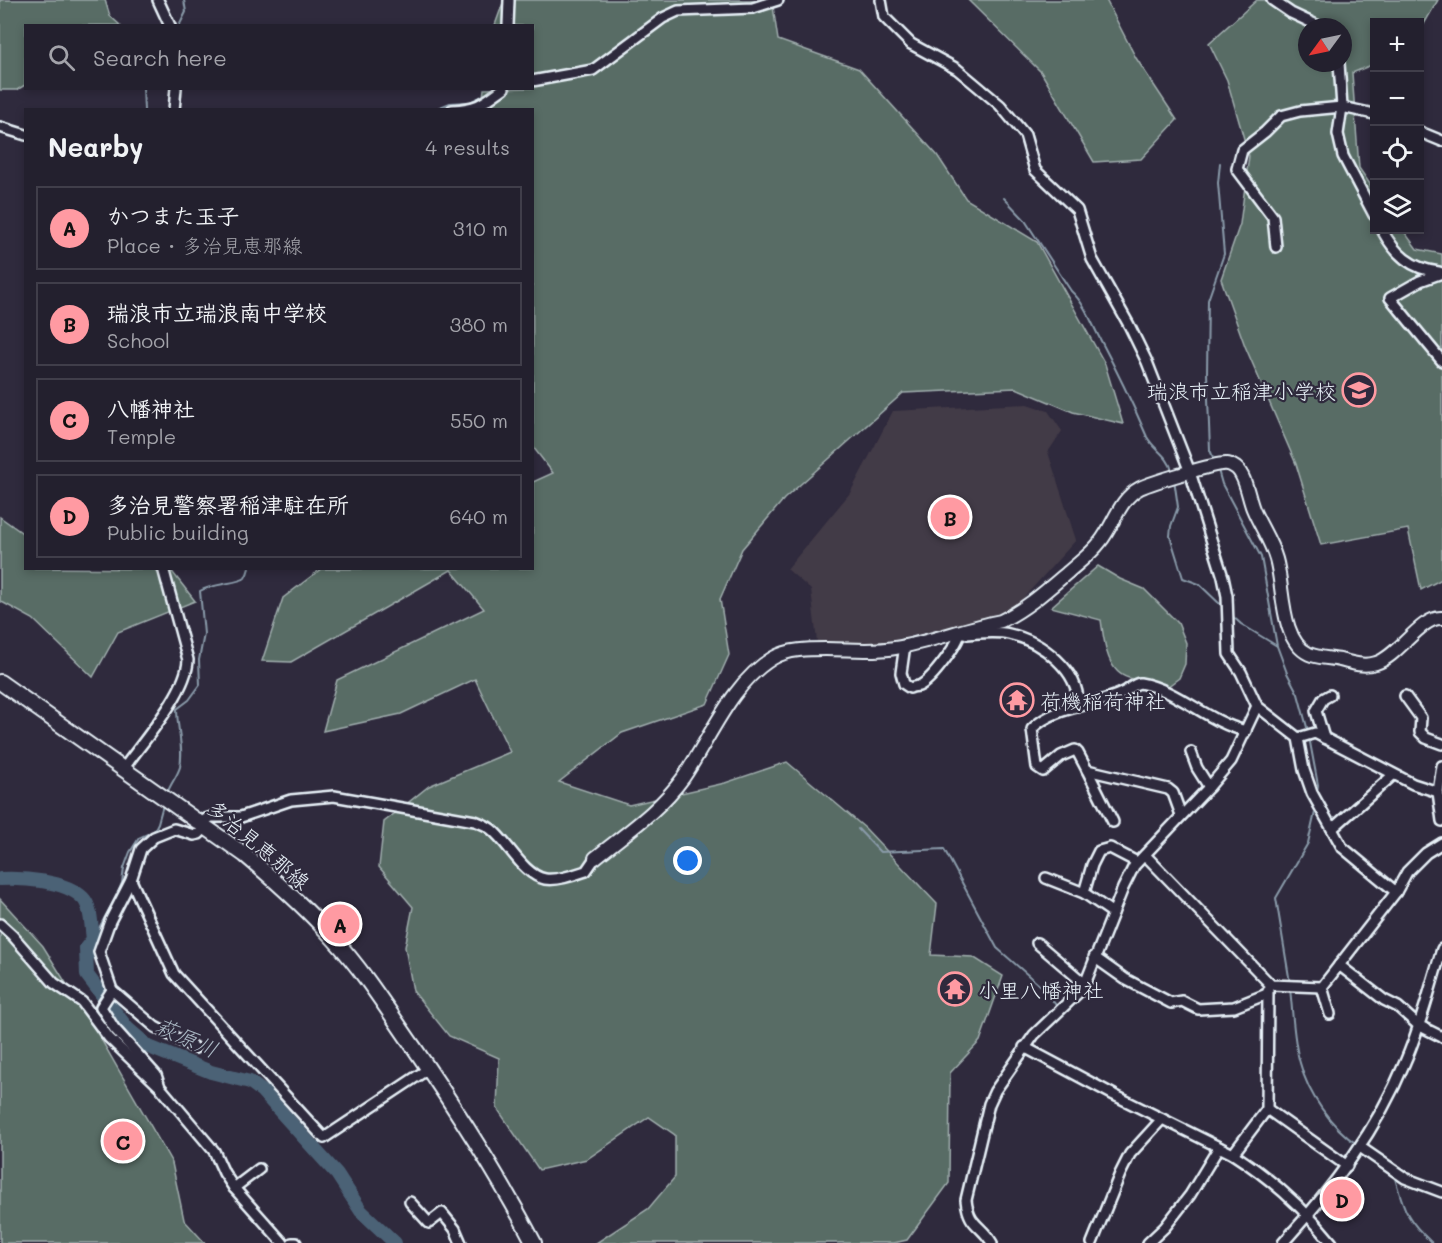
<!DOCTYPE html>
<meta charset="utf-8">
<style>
:root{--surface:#23202e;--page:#2f2d3a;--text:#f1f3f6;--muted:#a3a3aa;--line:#403e4a;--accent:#ff9aa2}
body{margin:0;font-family:Mali,"Klee One",sans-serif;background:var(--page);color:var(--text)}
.controls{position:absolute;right:18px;top:18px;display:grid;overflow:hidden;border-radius:0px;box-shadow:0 3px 9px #0003}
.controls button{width:54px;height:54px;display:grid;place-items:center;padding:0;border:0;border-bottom:2px solid var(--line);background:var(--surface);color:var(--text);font:30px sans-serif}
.compass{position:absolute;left:1298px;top:18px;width:54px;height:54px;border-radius:50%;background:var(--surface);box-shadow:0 3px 9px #0003;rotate:237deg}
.you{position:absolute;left:688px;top:861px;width:21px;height:21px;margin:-15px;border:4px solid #fff;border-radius:50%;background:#1a73e8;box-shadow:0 0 0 9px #1a73e833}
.badge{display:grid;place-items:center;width:39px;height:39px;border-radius:50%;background:var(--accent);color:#111;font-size:20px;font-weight:700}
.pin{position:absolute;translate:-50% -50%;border:3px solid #fff;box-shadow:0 2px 6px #0006}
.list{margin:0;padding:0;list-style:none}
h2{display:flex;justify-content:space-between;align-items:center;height:78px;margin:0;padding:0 24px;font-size:26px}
h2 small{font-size:20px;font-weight:400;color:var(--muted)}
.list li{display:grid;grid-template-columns:39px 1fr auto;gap:18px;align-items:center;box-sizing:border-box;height:84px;margin:0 12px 12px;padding:0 12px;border:2px solid var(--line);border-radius:0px}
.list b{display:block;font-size:22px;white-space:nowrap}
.list p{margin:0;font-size:20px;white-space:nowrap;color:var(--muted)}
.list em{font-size:20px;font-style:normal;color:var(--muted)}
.icon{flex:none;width:33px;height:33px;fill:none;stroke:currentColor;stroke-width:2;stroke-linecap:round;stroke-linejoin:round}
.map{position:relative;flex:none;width:1442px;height:1243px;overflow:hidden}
.search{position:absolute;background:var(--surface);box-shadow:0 3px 9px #0003;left:24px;top:24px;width:510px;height:66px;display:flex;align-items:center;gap:15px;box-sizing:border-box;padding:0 21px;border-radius:0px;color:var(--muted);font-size:22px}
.panel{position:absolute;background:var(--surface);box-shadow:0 3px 9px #0003;left:24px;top:108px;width:510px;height:462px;border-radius:0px}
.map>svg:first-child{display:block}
.built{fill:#423a46}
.green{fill:#596c65;stroke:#a0aeae;stroke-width:1.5;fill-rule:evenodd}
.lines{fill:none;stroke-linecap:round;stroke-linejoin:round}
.stream{stroke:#8a9baa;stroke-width:2}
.river{stroke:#4c6276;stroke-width:14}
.street-casing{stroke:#e8f1f8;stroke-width:14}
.secondary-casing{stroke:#e8f1f8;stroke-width:16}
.primary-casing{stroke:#e8f1f8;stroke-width:18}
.street{stroke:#2f2a3d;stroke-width:9}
.secondary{stroke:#2f2a3d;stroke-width:12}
.primary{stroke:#2f2a3d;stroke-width:14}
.labels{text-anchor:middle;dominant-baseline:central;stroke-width:4.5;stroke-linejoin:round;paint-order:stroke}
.poi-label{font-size:21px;fill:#e8f1f8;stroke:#2f2a3d;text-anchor:start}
.street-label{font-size:21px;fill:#e8f1f8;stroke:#2f2a3d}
.water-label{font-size:22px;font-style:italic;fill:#aab8c4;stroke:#2f2a3d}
</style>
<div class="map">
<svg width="1442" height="1243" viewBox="0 0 1442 1243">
<rect width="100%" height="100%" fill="#2f2a3d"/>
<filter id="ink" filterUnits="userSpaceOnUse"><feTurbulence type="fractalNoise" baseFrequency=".0167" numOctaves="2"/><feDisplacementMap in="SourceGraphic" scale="12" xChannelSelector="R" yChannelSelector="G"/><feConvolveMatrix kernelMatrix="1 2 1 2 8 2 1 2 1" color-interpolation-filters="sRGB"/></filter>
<g filter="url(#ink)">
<polygon class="built" points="1027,404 1048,411 1062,431 1048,452 1076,540 1018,604 990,617 886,642 817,642 811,590 787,569 850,493 893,411"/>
<g class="green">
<polygon points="0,0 105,0 110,16 120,25 26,26 25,85 17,90 0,90"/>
<polygon points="504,0 772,0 778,40 859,69 937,155 966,199 1037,242 1105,364 1123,424 1073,412 1016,388 903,393 784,499 742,549 720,599 729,655 707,704 622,733 559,782 629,805 725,783 787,762 865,828 937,904 931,955 973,957 1003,976 980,1041 950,1073 949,1183 907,1240 894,1243 596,1243 648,1209 675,1177 675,1135 649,1117 587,1159 539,1170 497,1108 499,1058 449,1036 413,991 405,947 413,907 379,867 384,822 429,786 510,752 475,679 401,714 323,731 337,680 484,609 451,570 291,662 262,661 283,598 321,569 532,568 533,482 553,473 533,447 532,110 456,109 483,97 484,89 532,88 532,26 495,25"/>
<polygon points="968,0 1106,0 1136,58 1177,120 1141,159 1094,162 1041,72"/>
<path d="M1257,0H1438L1420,31V22H1374V64L1352,73L1359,168L1374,190V230H1403L1417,249L1442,254V579L1421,590L1408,529L1321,545L1296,464L1245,346L1221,279L1240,224L1249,156L1227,80L1209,43ZM1307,27H1343V63H1307Z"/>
<polygon points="0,517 25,535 26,568 170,569 195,601 118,632 93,677 33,619 0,601"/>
<path d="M1098,566L1120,579L1144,589L1178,623L1186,643L1185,664L1179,678L1167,687C1155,682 1142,682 1129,678C1106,672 1104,639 1101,620L1051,607Z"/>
<polygon points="0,899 43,946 102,1041 172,1163 184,1220 205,1243 0,1243"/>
</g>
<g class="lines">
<g class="stream">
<polyline points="179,26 186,12 184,0"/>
<polyline points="143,88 144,110"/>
<polyline points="433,110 450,103 470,102 493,91"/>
<path d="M1004,198L1024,219L1071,291C1084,303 1090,319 1098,335C1116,369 1132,402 1147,437C1154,450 1169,456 1172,471"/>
<polyline points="1215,462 1210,450 1207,373 1208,300 1224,254 1218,183 1220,163"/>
<polyline points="1218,470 1222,484 1261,557 1277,646 1287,673 1298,694 1308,731"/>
<polyline points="1174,479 1178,507 1171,526 1170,536 1183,578 1199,584 1224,608"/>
<polyline points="1230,614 1241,624 1277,646"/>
<polyline points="1309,737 1318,785 1317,793"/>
<path d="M167,794C170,784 177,777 180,767C184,747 177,729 177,709L189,700L200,685L199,660L204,634L200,591C211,584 241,583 245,578C247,575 248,572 249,568"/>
<polyline points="858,829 880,852 944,849 997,948 1045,990 1058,1008"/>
<polyline points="93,939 117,895 122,883 124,868 130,852 139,838 154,831 158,823 163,805"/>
<polyline points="1129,974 1160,992"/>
<polyline points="1274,980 1289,981"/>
<polyline points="1290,983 1276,898 1308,843 1316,808"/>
<path d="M1290,989C1293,1013 1293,1040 1300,1063C1308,1094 1331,1127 1358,1145"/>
<polyline points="1191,1011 1199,1015 1208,1012"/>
<path d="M1394,1175C1404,1209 1405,1218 1432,1243"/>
</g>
<path class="river" d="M0,879C23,878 65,880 83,898C92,907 91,927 93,939L86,948L87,975L127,1028L149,1047L211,1072L250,1082L262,1091L337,1174L361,1211L395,1243"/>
<g class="street-casing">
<g id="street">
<polyline points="158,0 170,26"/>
<polyline points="881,0 884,17 911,44 957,69 1000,105 1025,135 1035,170 1077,210 1092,259 1129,325 1147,362 1190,472 1223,577 1227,596 1229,654 1241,672 1257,706 1298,738 1304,770 1312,793 1342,847 1396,892"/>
<polyline points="1272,0 1291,13 1321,27"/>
<polyline points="508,26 509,0"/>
<polyline points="1339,63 1342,107 1338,134 1343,156 1374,215"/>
<polyline points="532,81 593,70 663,18 678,11 753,8 778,0"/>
<polyline points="174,110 176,88"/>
<path d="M452,110C480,108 482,104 504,88"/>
<polyline points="0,127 26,135"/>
<polyline points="1420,132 1442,141"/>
<path d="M1382,230C1395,254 1411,269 1439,272"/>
<polyline points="1276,247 1273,217 1237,169 1242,150 1265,132 1281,116 1300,111 1342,107 1374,114"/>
<polyline points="1442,273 1420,281 1390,298 1442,361"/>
<path d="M965,632L967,634C982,633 995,631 1009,634C1041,641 1081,671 1078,707"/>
<path d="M905,645L901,673L904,684L910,688C910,687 919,686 919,686C932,680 958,644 961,631"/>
<polyline points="1405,696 1421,718 1420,732 1426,738 1442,744"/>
<polyline points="1298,738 1315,733 1413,784 1438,792"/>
<polyline points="1324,738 1316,711 1323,699 1330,695"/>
<polyline points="1191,752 1197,768 1209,787"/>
<polyline points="1442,766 1438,792 1442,821"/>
<path d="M124,768C143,741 187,692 188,660L163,568"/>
<polyline points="1087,770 1113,822"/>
<path d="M1181,815L1173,793L1168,789L1087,770L1078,753L1075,750L1061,756L1043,771L1037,767L1032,729C1055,705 1095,707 1124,692C1130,689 1133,684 1140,683C1179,690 1207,722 1246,731"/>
<path d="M202,823L206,819L212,817H241L291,800L334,796L475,821C480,823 486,825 491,829C508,842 523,875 545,879C557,881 574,875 586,871L595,858"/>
<polyline points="1332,829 1393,775"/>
<polyline points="1145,855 1271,985 1322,987 1396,892 1407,872 1426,853 1442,843"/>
<polyline points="1046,878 1084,893"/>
<polyline points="131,880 174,974 324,1138 428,1069"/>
<polyline points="1113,913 1084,893 1092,865 1099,851 1110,848 1137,862"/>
<polyline points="0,924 12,935 54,983 82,1002 109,1038 158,1085"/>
<polyline points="1037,943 1085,984"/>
<polyline points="1094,957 1125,979 1171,1003 1182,1001 1198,1009 1234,1007 1267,994"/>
<polyline points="1339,965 1384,1000 1398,1007 1418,1025 1442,1037"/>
<polyline points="1322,987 1330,1014"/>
<polyline points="112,990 101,1007 114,1028 156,1075 160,1087 214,1151 224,1173 234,1188 283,1243"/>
<path d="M1024,1047L1114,1095L1233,1154C1272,1179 1303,1207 1332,1243"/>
<polyline points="195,1048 155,1027 112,990 99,952 110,921 131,880 141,849 154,837 174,829 194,835 199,834 206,827"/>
<polyline points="1267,1109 1347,1166"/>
<polyline points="1360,1147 1405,1178 1442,1192"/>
<polyline points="1233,1154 1267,1109 1268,991"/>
<polyline points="234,1188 259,1169"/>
<polyline points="410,1202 429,1223 442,1213 455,1229 461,1243"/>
<polyline points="292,1243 296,1243"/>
<path d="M992,1243C980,1223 969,1227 966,1200L989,1104L995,1091L1034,1035L1079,992L1085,984L1123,888L1134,866L1209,787L1231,761L1257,706"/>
<polyline points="1092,1243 1120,1174 1130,1154 1162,1119"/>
<polyline points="1148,1243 1165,1227 1190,1195 1219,1147"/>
<path d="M1283,1243C1332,1189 1377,1130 1405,1062C1421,1026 1430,987 1442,949"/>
</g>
</g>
<g class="secondary-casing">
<path id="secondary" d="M595,858C627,832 659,811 683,778C710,739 731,683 773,658C788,649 809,649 826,649C849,649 872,652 895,648C931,642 965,628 1001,621C1026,609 1046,591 1067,573C1078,563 1091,554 1100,542C1114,525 1119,499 1140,488C1150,483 1218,462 1227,464C1230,464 1233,466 1236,468C1246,476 1248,497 1253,509C1260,526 1271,541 1276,559C1284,586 1280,641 1309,654C1318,658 1330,658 1340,660C1351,663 1364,667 1376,663C1398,657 1421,616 1442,618"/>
</g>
<g class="primary-casing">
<path id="primary" d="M0,682L245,855C276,881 307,909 334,939C365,973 389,1012 415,1049C458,1112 499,1176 534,1243"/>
</g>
<use href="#street" class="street"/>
<use href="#secondary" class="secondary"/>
<use href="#primary" class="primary"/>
</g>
</g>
<defs>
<g id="school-ring" transform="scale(1.725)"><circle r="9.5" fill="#2f2a3d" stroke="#ff9aa2" stroke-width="1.5"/><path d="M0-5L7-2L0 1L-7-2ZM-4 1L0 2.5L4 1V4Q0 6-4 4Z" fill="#ff9aa2"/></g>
<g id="temple-ring" transform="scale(1.725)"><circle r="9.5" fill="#2f2a3d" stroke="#ff9aa2" stroke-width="1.5"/><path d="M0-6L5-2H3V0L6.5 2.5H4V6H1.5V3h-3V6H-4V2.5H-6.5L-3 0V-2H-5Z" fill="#ff9aa2"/></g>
</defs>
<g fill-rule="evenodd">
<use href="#school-ring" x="1359" y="390"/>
<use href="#temple-ring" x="1017" y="700"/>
<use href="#temple-ring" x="955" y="989"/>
</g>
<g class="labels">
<g class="poi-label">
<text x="1336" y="390" text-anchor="end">瑞浪市立稲津小学校</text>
<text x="1040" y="700">荷機稲荷神社</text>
<text x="978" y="989">小里八幡神社</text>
</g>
<g class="street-label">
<text transform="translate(259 844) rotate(40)">多治見恵那線</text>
</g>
<g class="water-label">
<text transform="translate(187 1037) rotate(24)">萩原川</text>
</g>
</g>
</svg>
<div class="controls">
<button>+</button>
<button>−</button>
<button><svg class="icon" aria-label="locate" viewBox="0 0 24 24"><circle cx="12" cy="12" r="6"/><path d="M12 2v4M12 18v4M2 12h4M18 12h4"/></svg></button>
<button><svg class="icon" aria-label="layers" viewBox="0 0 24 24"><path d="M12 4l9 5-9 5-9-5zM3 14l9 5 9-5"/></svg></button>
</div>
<svg class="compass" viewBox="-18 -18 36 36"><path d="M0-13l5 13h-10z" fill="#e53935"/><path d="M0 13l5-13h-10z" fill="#a3a3aa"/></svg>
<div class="you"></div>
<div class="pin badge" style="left:340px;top:924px">A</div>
<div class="pin badge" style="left:950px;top:517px">B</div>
<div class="pin badge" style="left:123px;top:1141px">C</div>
<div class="pin badge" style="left:1342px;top:1199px">D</div>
<div class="search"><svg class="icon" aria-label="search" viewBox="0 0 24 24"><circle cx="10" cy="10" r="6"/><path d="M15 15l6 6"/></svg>Search here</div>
<section class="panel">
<h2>Nearby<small>4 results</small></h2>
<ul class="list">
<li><span class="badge">A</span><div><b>かつまた玉子</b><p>Place · 多治見恵那線</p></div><em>310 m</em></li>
<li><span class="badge">B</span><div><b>瑞浪市立瑞浪南中学校</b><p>School</p></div><em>380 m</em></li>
<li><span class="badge">C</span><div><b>八幡神社</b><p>Temple</p></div><em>550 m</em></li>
<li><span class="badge">D</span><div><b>多治見警察署稲津駐在所</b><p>Public building</p></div><em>640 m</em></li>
</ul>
</section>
</div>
